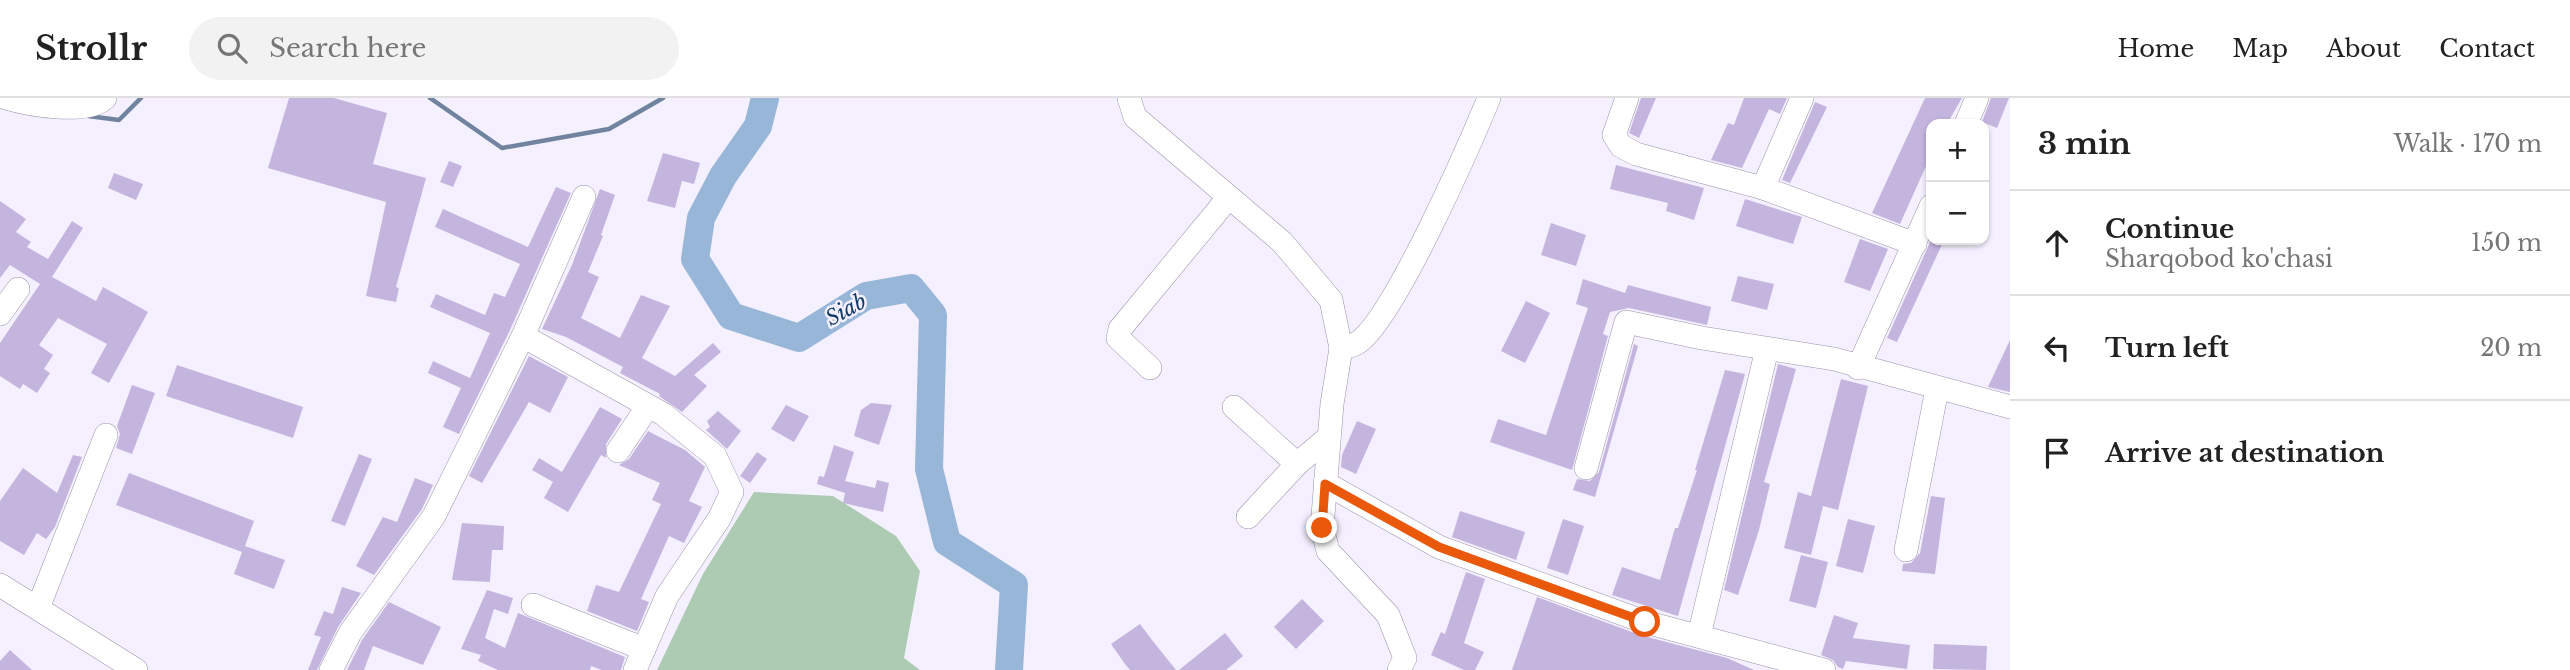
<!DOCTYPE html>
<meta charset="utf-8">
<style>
:root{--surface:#fff;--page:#f2f2f2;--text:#222;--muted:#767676;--line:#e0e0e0}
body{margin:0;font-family:"Libre Baskerville",serif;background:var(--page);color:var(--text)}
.controls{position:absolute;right:21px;top:21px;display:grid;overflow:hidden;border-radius:14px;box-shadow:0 2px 5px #0004}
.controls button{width:63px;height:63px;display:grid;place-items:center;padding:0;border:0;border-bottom:2px solid var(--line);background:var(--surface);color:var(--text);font:35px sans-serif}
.stop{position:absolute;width:21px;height:21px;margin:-16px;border:5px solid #ea580c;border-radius:50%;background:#fff}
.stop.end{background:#ea580c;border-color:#fff;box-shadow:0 2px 7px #0008}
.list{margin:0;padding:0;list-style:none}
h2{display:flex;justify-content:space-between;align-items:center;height:91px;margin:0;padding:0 28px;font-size:30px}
h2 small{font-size:23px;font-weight:400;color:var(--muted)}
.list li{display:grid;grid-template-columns:46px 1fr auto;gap:21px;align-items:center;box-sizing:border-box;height:105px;padding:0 28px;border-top:2px solid var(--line)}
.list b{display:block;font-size:26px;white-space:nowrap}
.list p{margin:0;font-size:23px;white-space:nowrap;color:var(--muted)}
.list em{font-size:23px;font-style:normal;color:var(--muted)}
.icon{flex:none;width:38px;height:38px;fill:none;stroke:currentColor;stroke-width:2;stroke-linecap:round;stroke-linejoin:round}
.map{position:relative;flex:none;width:2010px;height:572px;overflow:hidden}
header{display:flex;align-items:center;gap:42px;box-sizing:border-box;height:98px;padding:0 35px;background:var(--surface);border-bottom:2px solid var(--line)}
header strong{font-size:33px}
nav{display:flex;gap:38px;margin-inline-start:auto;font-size:24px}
.search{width:490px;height:63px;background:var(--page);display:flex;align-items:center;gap:18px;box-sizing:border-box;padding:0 24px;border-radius:38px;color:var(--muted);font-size:26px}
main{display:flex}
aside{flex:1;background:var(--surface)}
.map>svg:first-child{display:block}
.green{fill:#adcbb2}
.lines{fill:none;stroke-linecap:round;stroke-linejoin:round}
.stream{stroke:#70849f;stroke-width:4.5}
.river{stroke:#98b6d8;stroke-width:28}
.building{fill:#c4b5de}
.minor-casing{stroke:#9b93aa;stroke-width:24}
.minor{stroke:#fff;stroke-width:23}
.route{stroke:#ea580c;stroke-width:9}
.labels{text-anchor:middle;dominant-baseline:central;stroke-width:5;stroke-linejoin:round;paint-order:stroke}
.water-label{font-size:21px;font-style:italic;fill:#0f3b67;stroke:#f5f0ff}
</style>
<header>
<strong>Strollr</strong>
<div class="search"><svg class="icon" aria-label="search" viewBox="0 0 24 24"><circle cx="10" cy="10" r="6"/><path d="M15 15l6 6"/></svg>Search here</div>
<nav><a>Home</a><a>Map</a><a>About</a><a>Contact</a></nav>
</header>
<main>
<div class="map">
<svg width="2010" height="572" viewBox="0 0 2010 572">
<rect width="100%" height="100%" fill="#f5f0ff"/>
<polygon class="green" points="754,394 833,398 896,438 920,473 904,560 920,572 657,572 703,476"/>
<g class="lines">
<g class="stream">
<polyline points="430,0 502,50 609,31 663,0"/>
<polyline points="88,18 119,22 141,0"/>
</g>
<polyline class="river" points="765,0 758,28 723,78 701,120 695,161 731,218 799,240 866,198 911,190 933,217 929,371 947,444 1014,487 1009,572"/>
</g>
<g class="building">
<polygon points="289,0 334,0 387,15 373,66 426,80 396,189 399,190 396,204 366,198 386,104 268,70"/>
<polygon points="1641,0 1656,0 1639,40 1629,35"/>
<polygon points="1744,0 1787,0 1780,16 1769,11 1742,70 1711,62 1728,25 1734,27"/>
<polygon points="1925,0 1962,0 1947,26 1931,26 1931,57 1900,126 1872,115"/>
<polygon points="1991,0 2009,0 1997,30 1982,24"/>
<polygon points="1815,4 1827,9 1790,85 1782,82"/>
<polygon points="663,55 700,65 694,86 682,83 675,110 647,103"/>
<polygon points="449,63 462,68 453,89 440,84"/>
<polygon points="1616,67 1704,90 1694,122 1666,113 1668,105 1610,91"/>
<polygon points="114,75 143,86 136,102 108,90"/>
<polygon points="556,89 571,95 510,232 459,336 443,329 461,290 428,275 433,263 470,280 490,235 430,209 436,196 485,217 494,195 505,199 520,166 435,129 443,111 528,149"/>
<polygon points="600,91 615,97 601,137 603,138 588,174 599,179 581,220 620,240 641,197 670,208 642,260 675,278 713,245 721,254 694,277 707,288 682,314 659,298 660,296 620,275 623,269 566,239 542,231 572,167"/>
<polygon points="1745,101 1802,119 1793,146 1736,128"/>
<polygon points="0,103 26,121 16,134 31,144 27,149 48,161 72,123 83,130 52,179 96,203 103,189 148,214 109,285 91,275 107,246 58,220 39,247 53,257 44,271 50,275 37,295 23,286 20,291 0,278 0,245 40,186 10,167 0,180"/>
<polygon points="1551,125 1586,137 1576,168 1541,157"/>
<polygon points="1860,141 1888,151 1870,193 1844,184"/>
<polygon points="1931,142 1944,142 1897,244 1887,240"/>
<polygon points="1738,178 1774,186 1767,212 1731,203"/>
<polygon points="1583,181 1625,195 1628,187 1711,209 1707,227 1629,210 1610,214 1603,236 1608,238 1572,372 1490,344 1498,321 1546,337 1588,210 1576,206"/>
<polygon points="1526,203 1550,215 1525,265 1501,253"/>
<polygon points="2010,242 2010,294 1988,289"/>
<polygon points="1634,246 1638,248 1595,399 1573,392 1577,381 1590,383 1599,374"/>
<polygon points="529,258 568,279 550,315 529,304 482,385 469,378"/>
<polygon points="1778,266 1796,271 1764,384 1770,386 1759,432 1738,497 1724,492"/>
<polygon points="177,267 303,309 293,340 166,298"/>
<polygon points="1725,272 1745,276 1678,518 1612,497 1622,469 1660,482 1675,430 1678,430 1697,372 1695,372"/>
<polygon points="1841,281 1868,288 1838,412 1823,408 1811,457 1784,450 1798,394 1811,398"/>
<polygon points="132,287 155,295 132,356 116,350 120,336 117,328"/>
<polygon points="871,305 892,307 879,347 854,338 861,312"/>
<polygon points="786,307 809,318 794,344 771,331"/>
<polygon points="600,309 622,321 606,346 606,360 601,357 568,414 544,400 553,384 532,372 539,360 562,374"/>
<polygon points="718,313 741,333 727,351 706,332 710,329 707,323"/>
<polygon points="1357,323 1376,331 1356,376 1341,369 1342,357"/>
<polygon points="648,333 685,352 705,369 689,403 702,409 684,445 669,438 641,501 649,504 637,533 587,513 596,487 619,494 661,406 652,402 660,385 619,367 629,361"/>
<polygon points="834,347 854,354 845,383 875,390 877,382 889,385 883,414 843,405 845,395 817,386 819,378 824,379"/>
<polygon points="757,354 767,361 750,385 740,378"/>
<polygon points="359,356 372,361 345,428 331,423"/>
<polygon points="73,357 82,359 55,429 46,441 37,435 24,457 0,443 0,403 23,370 57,395"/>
<polygon points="129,375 254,423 245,448 285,462 274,491 234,476 242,454 116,407"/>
<polygon points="415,380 433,387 422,411 374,477 356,468 383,419 397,424"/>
<polygon points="1931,398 1945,400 1935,476 1902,473 1903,466 1911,465 1920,455"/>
<polygon points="1460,413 1525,434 1516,462 1452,439"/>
<polygon points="1563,421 1584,428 1568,477 1547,470"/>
<polygon points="1848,421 1875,428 1863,475 1836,468"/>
<polygon points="462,425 504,428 503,452 492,452 490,484 452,482"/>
<polygon points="1801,457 1828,464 1816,510 1789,503"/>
<polygon points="1466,474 1485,481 1464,545 1484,554 1475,572 1464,572 1431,557 1441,534 1445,536"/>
<polygon points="342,489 361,495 338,529 317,572 308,572 321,539 314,537 324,513 333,516"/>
<polygon points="487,492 513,500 508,516 494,511 485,540 505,550 518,515 625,559 621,572 602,572 591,568 590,572 498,572 478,563 481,557 461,551"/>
<polygon points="1537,499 1640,537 1727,560 1754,572 1512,572"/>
<polygon points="1302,501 1324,523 1296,551 1274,529"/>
<polygon points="389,504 441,529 423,567 373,548 364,572 347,572 362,542"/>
<polygon points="1834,517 1858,525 1853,540 1910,547 1907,571 1846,563 1843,571 1838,569 1833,562 1821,557"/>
<polygon points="1140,526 1152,542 1176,572 1130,572 1125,566 1111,546"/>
<polygon points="1225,535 1243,558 1226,572 1179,572"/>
<polygon points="1934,546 1987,548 1986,572 1933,571"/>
<polygon points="10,552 32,572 0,572 0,563"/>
</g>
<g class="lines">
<g class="minor-casing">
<g id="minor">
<path d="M6,0C29,7 88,17 105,0"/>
<polyline points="1129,0 1135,19 1282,144 1331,202 1341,250 1332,306 1322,430 1328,453 1388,517 1405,560 1399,572"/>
<polyline points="1627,0 1614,37 1621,48 1636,56 1763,90 1915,146"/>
<polyline points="1966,26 1977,0"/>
<polyline points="1763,90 1802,0"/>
<polyline points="0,216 18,191"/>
<polyline points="523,238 663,316 715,358 732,394 719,421 667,498 635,572"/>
<path d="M1341,250C1346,249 1353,248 1357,245C1393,223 1470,46 1489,0"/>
<polyline points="1150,270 1118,240 1120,231 1229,99"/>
<polyline points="1858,270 1931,108"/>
<polyline points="1234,309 1297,366 1329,339"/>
<polyline points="618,353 648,308"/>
<polyline points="1586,370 1626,224 1702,240 1834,261 2010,309"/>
<polyline points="1325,385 1439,449 1645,524 1824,572"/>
<polyline points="1248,419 1297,366"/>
<polyline points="1906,452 1937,291"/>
<polyline points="0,487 136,572"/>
<polyline points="533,507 644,551"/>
<polyline points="38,510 106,337"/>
<polyline points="1699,538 1767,251"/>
<polyline points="331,572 350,535 434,418 523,238 584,99"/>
</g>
</g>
<use href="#minor" class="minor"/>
</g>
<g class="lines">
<polyline class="route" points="1322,430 1325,386 1439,449 1645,524"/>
</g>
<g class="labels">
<g class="water-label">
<text transform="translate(846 212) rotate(-29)">Siab</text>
</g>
</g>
</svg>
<div class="controls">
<button>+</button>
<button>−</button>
</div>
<div class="stop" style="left:1645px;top:524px"></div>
<div class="stop end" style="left:1322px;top:430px"></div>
</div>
<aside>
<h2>3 min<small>Walk · 170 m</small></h2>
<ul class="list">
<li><svg class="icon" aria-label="ahead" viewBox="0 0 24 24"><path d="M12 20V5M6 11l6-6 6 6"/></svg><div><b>Continue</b><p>Sharqobod ko'chasi</p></div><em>150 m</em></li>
<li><svg class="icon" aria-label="left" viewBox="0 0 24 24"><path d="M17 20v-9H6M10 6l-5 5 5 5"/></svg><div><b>Turn left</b></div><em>20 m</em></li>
<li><svg class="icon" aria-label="arrive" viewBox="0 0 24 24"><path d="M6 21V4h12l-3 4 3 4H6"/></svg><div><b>Arrive at destination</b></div></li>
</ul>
</aside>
</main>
